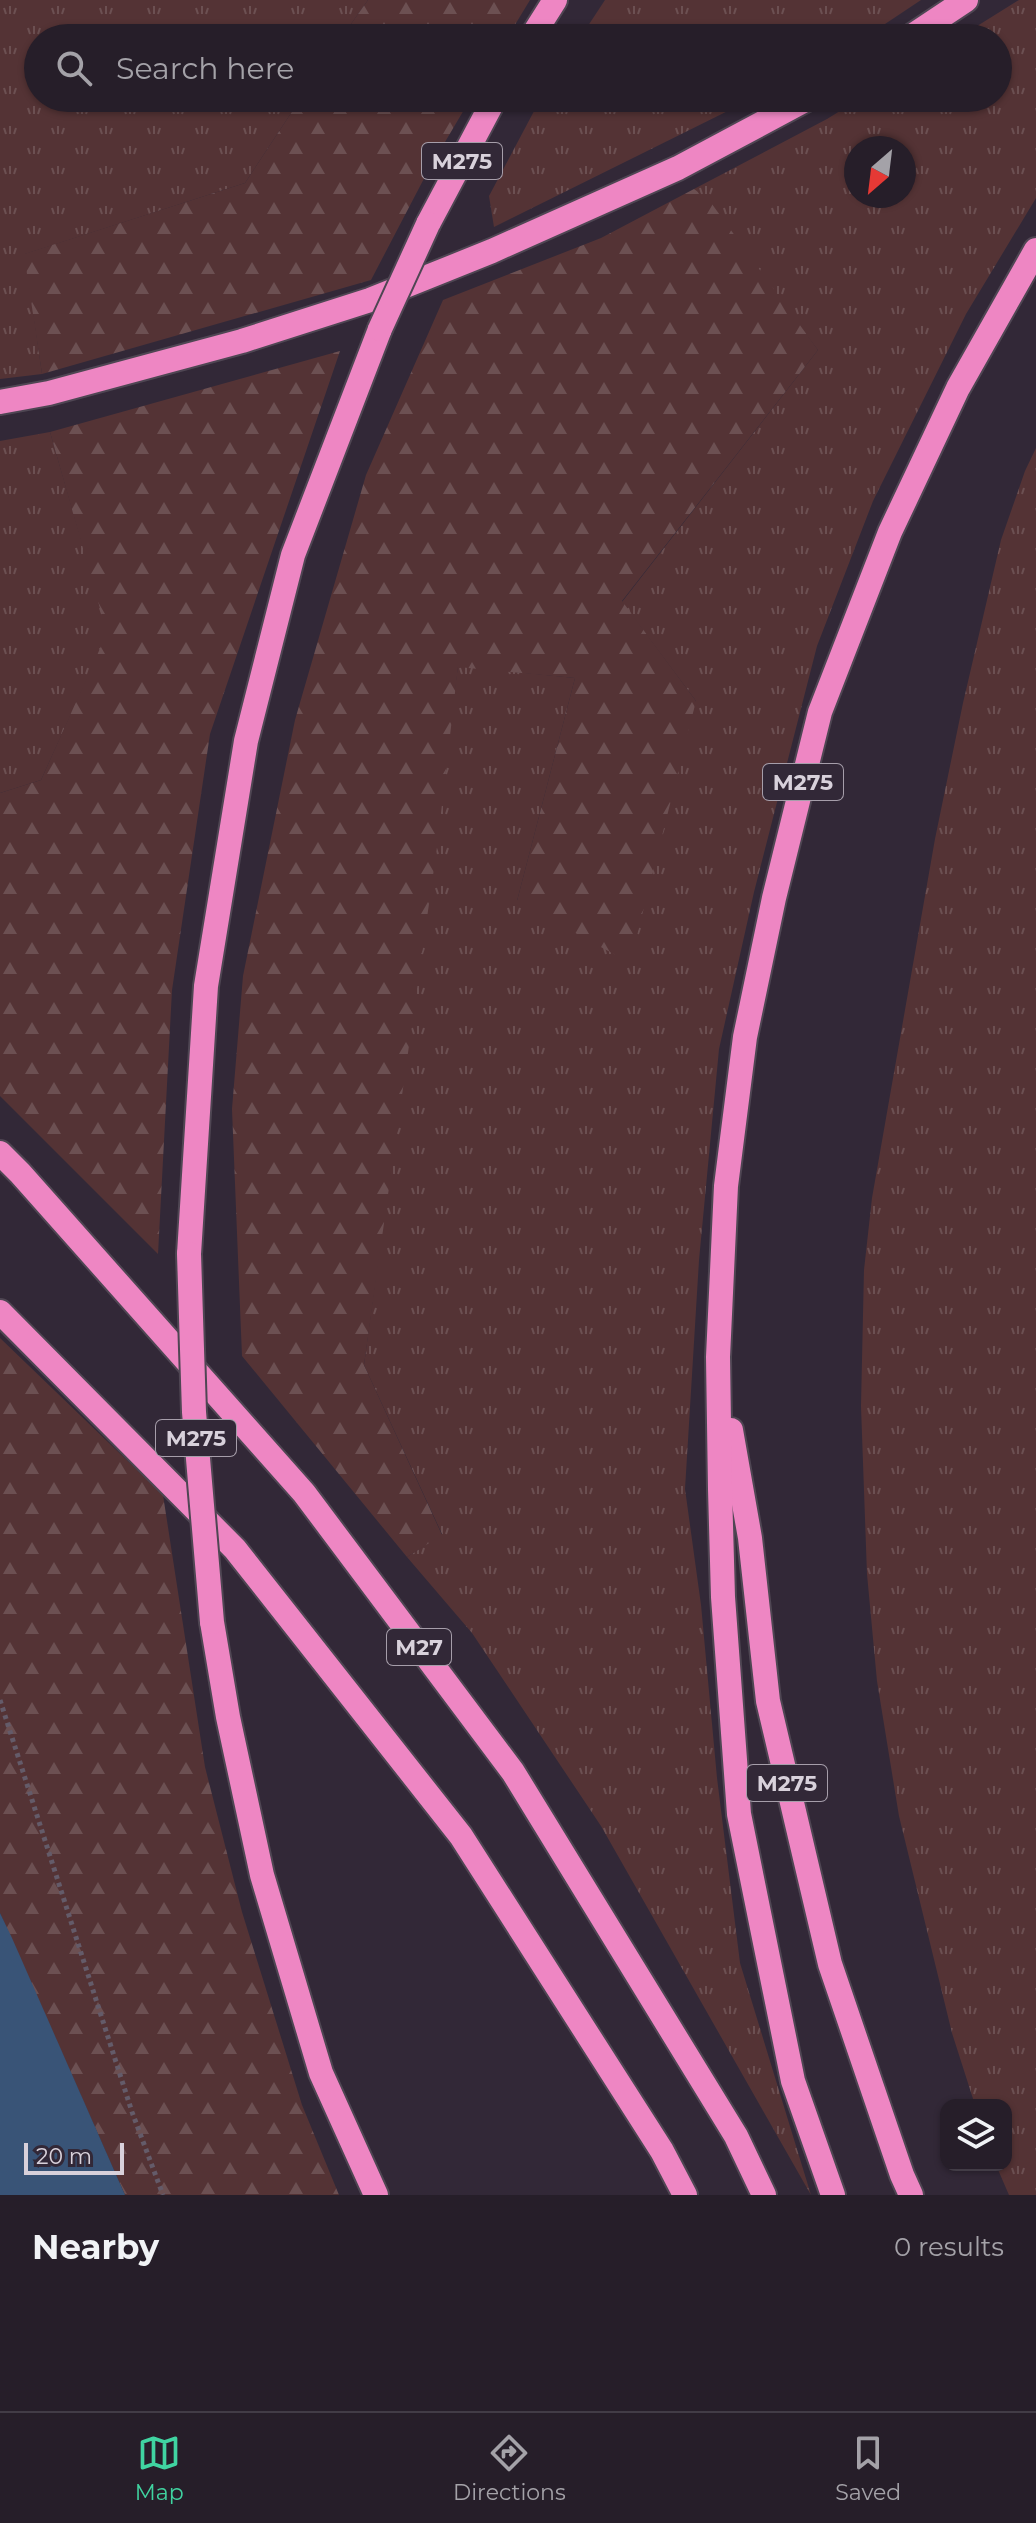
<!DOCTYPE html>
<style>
:root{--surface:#261e29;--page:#322b35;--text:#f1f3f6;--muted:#a4a2a8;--line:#423c46;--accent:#40d4a1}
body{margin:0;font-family:Montserrat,sans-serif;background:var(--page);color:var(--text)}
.controls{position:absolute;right:24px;bottom:24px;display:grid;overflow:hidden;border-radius:16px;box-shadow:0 2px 6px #0004}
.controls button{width:72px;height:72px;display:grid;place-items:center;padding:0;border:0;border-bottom:2px solid var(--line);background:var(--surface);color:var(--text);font:40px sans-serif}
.compass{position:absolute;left:844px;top:136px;width:72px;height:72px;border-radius:50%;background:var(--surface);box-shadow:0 2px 6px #0004;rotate:208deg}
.scale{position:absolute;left:24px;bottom:20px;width:100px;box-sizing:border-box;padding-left:8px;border:4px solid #d8d1db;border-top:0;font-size:22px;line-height:28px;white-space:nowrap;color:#d8d1db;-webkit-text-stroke:6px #322837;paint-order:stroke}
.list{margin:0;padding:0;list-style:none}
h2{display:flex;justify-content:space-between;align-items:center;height:104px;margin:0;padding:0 32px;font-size:34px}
h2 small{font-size:26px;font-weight:400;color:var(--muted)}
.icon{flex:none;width:44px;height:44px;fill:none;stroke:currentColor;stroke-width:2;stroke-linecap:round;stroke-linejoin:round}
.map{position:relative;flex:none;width:1036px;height:2195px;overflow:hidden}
.search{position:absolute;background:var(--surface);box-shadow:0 2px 6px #0004;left:24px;right:24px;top:24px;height:88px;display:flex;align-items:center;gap:20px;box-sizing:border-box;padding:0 28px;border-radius:44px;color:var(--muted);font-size:30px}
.sheet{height:216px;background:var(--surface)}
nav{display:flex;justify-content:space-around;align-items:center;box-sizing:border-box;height:112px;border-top:2px solid var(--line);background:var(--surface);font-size:22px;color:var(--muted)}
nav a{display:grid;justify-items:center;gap:4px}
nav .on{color:var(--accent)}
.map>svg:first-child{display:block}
.grass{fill:url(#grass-tufts);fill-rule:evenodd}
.forest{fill:url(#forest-firs)}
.water{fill:#395477}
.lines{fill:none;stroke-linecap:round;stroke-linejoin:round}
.motorway-casing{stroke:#4f4653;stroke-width:28}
.path{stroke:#645b69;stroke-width:5;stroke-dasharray:4 4;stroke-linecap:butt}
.motorway{stroke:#ee86c3;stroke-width:24}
.motorway-bridge-casing{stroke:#4f4653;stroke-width:28;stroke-linecap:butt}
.motorway-bridge{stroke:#ee86c3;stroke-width:24}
.labels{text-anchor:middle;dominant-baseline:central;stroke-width:8;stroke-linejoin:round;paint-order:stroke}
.shield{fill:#322837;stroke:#a69eaa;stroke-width:2}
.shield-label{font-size:22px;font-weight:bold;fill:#d8d1db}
</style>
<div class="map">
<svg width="1036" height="2195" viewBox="0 0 1036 2195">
<defs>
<pattern id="grass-tufts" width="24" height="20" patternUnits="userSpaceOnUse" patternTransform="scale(2)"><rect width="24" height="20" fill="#543335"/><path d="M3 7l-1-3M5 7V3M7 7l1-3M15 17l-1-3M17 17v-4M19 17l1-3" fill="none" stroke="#6c5052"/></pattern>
<pattern id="forest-firs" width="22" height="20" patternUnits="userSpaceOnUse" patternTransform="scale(2)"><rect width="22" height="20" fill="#543335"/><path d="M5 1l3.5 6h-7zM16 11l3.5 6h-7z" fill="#6c5052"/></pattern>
</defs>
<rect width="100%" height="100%" fill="#322837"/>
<g class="grass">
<polygon points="0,0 368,0 341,38 38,38 38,98 301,98 245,183 25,254 42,374 0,379"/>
<polygon points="605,0 921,0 864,38 580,38"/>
<path d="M1019,0H1036V198L966,314L873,501L817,646L754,892L719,1049L699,1260L685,1489L701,1605L717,1778L740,1963L811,2195L601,1826L472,1633L407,1557L442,1534L364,1365L458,666L575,678L517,901L696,701L622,602L818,350L694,189L827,119L861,98H998V38H958ZM856,148H904V196H856Z"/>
<polygon points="541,98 754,98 494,227 489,196"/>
<polygon points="50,432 108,633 41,780 0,793 0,441"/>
<polygon points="1036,448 1036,2195 1009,2195 996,2165 1006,2165 1006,2105 975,2105 952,2033 899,1816 877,1681 867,1574 861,1406 864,1270 872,1198 935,839 963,703 1001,540 1025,471"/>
</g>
<g class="forest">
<polygon points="368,0 530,0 507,38 341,38"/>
<polygon points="301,98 471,98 429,169 371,280 42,374 24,254 245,183"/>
<polygon points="694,189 709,200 818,350 622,601 696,701 630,963 517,901 575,678 458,667 437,847 364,1365 442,1535 407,1557 242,1356 232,1109 243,976 295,720 366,475 443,300 601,238"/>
<polygon points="340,351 210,734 172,990 158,1254 0,1096 0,793 41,780 107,633 50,432"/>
<polygon points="0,1338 163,1495 205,1767 242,1912 302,2105 339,2195 125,2195 0,1913"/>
</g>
<polygon class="water" points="0,1913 12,1938 125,2195 0,2195"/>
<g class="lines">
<g class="motorway-casing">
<g id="motorway">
<polyline points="531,38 555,0"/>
<polyline points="909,38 966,0"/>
<polyline points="428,224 495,98"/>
<polyline points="0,402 49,393 242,341 370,300 492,251 678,168 809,98"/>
<polyline points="0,1153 20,1173 304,1493 513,1772 736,2136 764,2195"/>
<polyline points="189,1254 206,986 246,741 293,555 380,329"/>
<polyline points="0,1312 235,1549 461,1836 662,2151 685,2195"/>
<polyline points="731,1430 750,1538 768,1701 830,1964 902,2175 911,2195"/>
<polyline points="212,1622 228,1717 262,1875 321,2073 376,2195"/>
<polyline points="833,2195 793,2081 739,1814 723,1597 720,1489 718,1357 726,1186 745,1037 774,898 820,712 890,532 958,388 1036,250"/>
</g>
</g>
<polyline class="path" points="0,1700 132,2112 163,2195"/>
<use href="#motorway" class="motorway"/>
<g class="motorway-bridge-casing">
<g id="motorway-bridge">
<polyline points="380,329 428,224"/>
<polyline points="189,1254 194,1412 212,1622"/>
</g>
</g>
<use href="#motorway-bridge" class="motorway-bridge"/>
</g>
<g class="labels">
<g class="shield">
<rect x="422" y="143" width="80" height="36" rx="6"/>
<rect x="763" y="764" width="80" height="36" rx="6"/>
<rect x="156" y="1420" width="80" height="36" rx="6"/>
<rect x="387" y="1629" width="64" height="36" rx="6"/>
<rect x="747" y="1765" width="80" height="36" rx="6"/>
</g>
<g class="shield-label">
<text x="462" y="161">M275</text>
<text x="803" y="782">M275</text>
<text x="196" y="1438">M275</text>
<text x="419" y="1647">M27</text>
<text x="787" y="1783">M275</text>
</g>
</g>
</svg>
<div class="controls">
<button><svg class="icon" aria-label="layers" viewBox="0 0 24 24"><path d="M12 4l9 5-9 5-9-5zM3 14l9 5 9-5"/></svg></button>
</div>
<svg class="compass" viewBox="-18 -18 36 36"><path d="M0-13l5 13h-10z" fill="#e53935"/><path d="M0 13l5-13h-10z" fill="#a4a2a8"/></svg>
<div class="scale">20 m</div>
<div class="search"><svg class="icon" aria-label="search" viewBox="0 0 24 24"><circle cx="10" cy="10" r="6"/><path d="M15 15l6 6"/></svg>Search here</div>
</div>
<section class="sheet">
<h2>Nearby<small>0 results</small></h2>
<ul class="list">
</ul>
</section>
<nav>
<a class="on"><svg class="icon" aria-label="map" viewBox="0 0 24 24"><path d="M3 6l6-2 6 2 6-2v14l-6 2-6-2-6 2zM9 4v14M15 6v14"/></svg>Map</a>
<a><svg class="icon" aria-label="directions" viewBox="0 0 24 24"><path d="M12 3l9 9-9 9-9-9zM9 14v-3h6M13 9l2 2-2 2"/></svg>Directions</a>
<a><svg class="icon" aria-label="saved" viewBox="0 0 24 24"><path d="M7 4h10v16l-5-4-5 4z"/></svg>Saved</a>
</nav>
